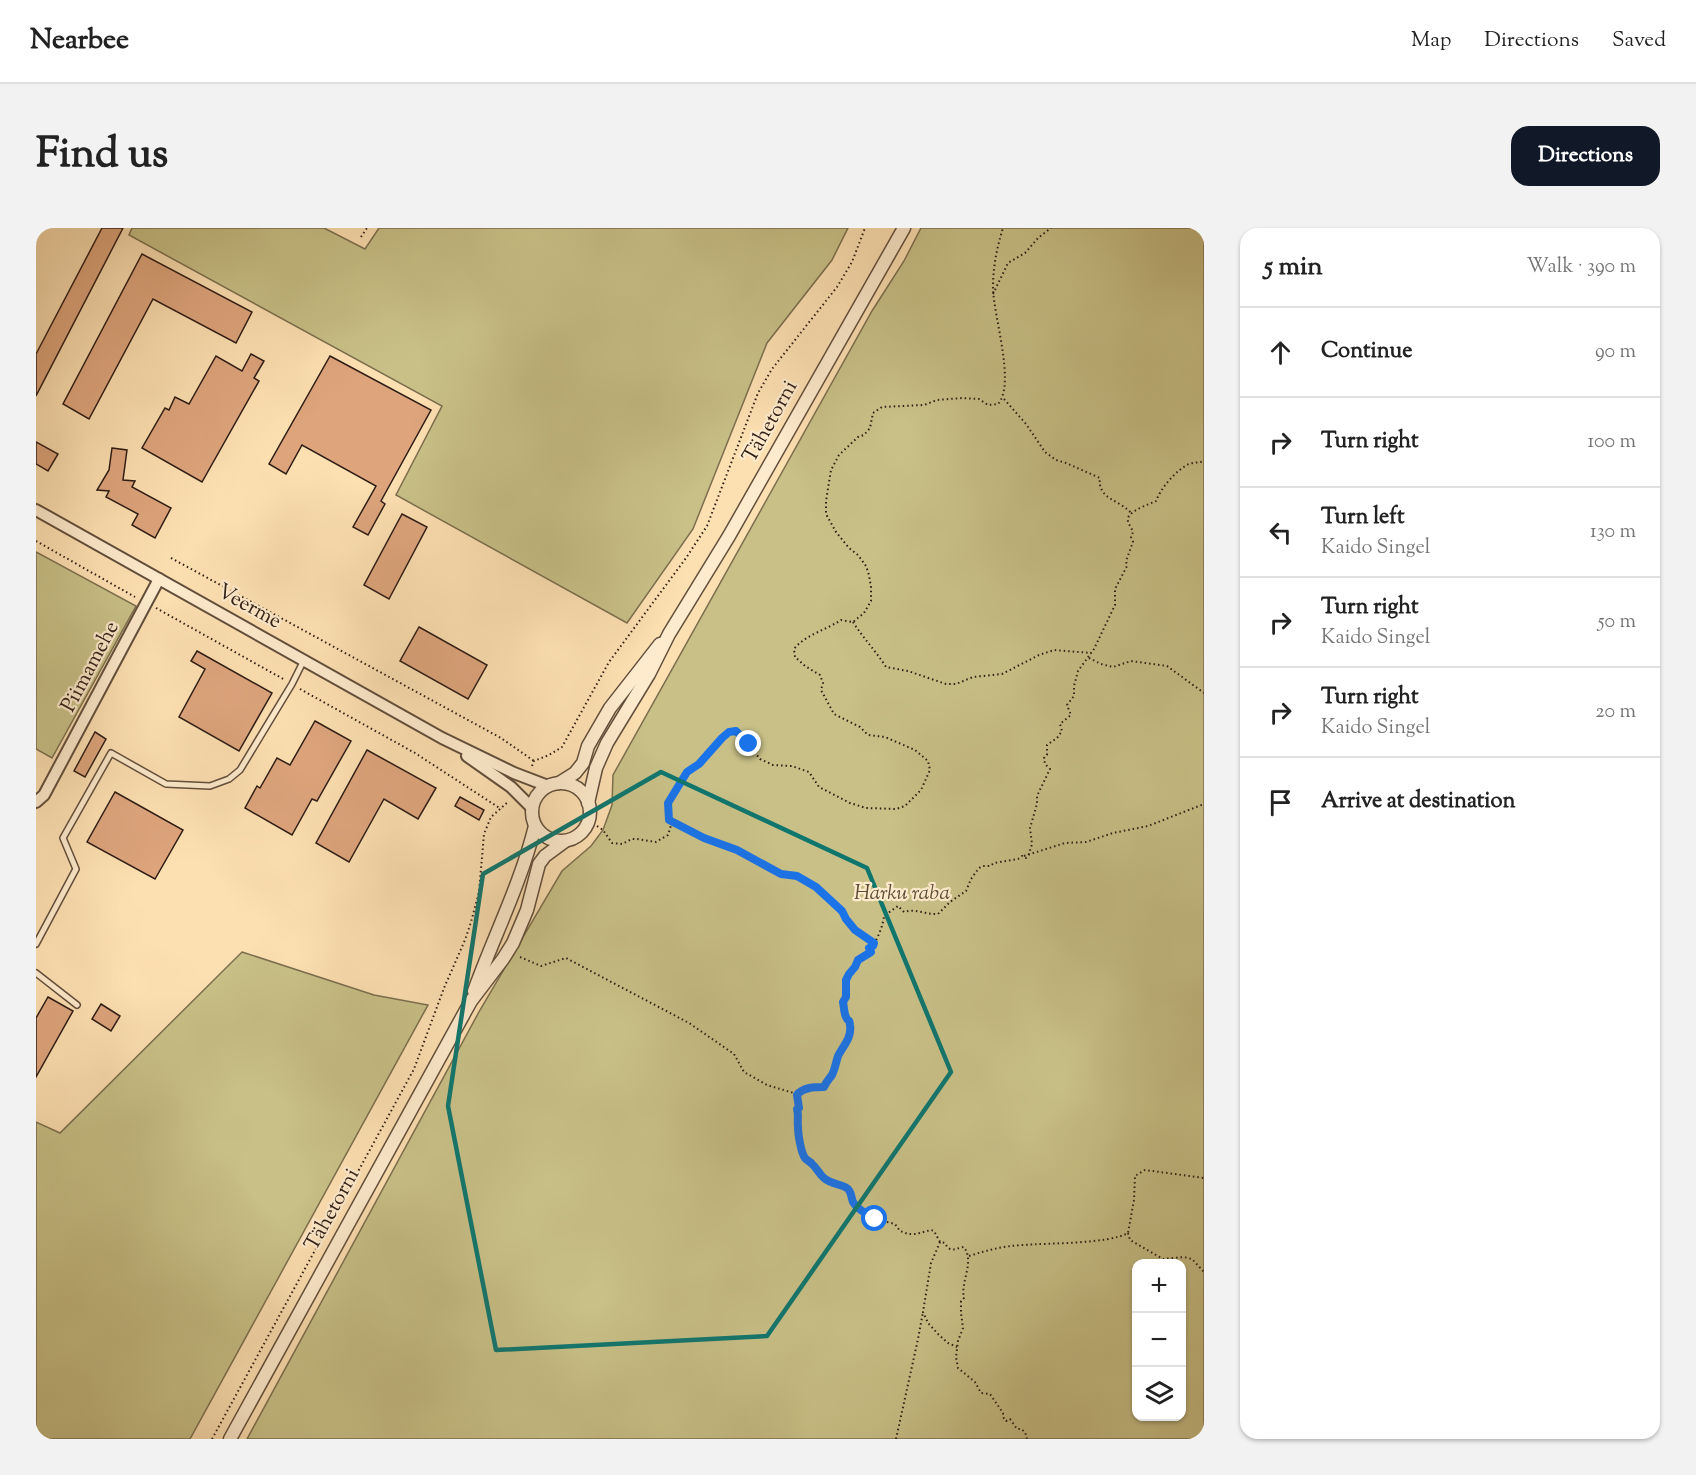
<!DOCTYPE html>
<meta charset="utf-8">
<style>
:root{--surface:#fff;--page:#f2f2f2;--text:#222;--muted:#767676;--line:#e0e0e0;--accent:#111827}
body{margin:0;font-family:"Sorts Mill Goudy",serif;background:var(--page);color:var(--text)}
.controls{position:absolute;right:18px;bottom:18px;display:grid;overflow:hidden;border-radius:12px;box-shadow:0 2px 4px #0004}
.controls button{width:54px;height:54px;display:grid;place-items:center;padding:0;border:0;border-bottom:2px solid var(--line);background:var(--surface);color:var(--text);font:30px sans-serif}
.stop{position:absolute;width:18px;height:18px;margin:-14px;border:4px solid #1a73e8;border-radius:50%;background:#fff}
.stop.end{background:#1a73e8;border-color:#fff;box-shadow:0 2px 6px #0008}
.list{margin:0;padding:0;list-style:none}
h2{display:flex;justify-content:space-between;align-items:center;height:78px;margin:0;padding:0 24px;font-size:26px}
h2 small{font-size:20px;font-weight:400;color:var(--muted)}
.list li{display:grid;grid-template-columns:39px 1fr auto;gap:18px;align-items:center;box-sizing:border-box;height:90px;padding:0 24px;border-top:2px solid var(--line)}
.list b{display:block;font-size:22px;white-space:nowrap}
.list p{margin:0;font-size:20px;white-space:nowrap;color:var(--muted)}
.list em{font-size:20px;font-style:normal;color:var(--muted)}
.icon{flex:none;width:33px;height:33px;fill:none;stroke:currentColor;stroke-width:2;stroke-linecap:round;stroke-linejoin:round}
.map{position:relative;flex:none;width:1168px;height:1211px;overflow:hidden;border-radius:18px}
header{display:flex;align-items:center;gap:36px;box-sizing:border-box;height:84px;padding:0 30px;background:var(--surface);border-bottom:2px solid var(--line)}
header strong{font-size:28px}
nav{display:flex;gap:33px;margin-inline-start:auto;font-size:21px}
.intro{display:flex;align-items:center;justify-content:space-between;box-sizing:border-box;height:144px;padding:0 36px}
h1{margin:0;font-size:42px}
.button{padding:15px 27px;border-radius:18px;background:var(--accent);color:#fff;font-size:21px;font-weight:700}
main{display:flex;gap:36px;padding:0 36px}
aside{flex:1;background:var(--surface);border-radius:18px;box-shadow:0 2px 4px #0004}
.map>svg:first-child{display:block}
.green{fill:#c8c087;stroke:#7b6e4e;stroke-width:1.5;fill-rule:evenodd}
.building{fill:#dea57d;stroke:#2e1d15;stroke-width:1.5}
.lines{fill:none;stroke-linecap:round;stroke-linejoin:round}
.service-casing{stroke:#624e3c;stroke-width:8}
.minor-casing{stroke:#624e3c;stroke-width:14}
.tertiary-casing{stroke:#624e3c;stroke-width:15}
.path{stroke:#2e1d15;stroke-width:2;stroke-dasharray:1.5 3;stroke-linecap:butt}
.service{stroke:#feebcd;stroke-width:5}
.minor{stroke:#feebcd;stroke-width:10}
.tertiary{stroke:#feebcd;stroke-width:12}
.route{stroke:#1a73e8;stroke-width:8}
.marked{fill:none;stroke:#0f766e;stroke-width:4.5;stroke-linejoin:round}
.labels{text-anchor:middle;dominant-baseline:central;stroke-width:4.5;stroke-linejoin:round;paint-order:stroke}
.street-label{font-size:21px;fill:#2e1d15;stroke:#feebcd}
.park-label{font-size:21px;font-style:italic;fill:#5c4e37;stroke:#feebcd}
</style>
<header>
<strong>Nearbee</strong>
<nav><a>Map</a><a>Directions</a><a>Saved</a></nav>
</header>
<div class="intro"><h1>Find us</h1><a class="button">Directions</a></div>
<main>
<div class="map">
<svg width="1168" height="1211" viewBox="0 0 1168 1211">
<rect width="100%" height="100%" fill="#fde0b2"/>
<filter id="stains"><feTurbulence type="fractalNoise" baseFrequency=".00333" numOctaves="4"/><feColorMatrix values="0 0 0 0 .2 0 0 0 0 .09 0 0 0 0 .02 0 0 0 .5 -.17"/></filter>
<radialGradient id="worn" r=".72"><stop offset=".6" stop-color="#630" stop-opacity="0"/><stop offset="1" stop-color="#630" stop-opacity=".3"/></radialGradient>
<g class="green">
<polygon points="96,0 288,0 329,21 343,0 812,0 796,32 731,115 657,301 591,395 360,267 406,178 93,7"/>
<path d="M885,0H1168V1211H211L444,782L526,643L555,618L567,602L576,577L577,547L836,83L868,33ZM1100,1036H1146V1188H1100Z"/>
<polygon points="0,324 100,378 16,530 0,521"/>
<polygon points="206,724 338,767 392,777 154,1211 0,1211 0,894 24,905"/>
</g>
<g class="building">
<polygon points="66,0 87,0 0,168 0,126"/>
<polygon points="106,26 216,84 200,115 117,71 53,191 27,176"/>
<polygon points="215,126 228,133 218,150 223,153 166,254 106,220 129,180 133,182 139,169 153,176 180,128 206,143"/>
<polygon points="294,128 395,182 345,273 349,276 332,307 317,299 340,258 266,217 250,246 233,236"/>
<polygon points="0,214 22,226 12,243 0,236"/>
<polygon points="76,220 91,222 87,252 99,253 96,259 135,280 119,310 96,297 102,286 70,269 73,263 61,262 73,242"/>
<polygon points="366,286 391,299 353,371 328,357"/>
<polygon points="383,399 451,437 432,471 364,433"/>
<polygon points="161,423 236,465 203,523 143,489 169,441 155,433"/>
<polygon points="279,493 315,513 281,573 276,571 256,607 209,580 221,558 224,560 241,530 254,537"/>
<polygon points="59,504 70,511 49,549 38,543"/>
<polygon points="331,522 400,560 382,591 348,571 313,634 280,615"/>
<polygon points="79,564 147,602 119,651 51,614"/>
<polygon points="424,569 448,582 443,592 419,578"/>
<polygon points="12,769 37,783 0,849 0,790"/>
<polygon points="65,776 84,788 75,803 56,791"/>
</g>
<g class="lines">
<g class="service-casing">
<g id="service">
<polyline points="0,716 40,641 27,610 75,525 130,556 174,558 193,551 204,542 256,456 268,432"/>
<polyline points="0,745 41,777"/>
</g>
</g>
<g class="minor-casing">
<g id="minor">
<polyline points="0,282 406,510 478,545 512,558"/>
<polyline points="431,528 475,559 496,580"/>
<polyline points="0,574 8,567 123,351"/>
</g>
</g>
<g class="tertiary-casing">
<g id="tertiary">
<circle cx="525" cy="584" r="29"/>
<polyline points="523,555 539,545 547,535 552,518 574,480 624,416"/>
<polyline points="552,575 560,540 571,515 613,446 633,406 693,308 868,0"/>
<path d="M438,763C458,708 485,655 499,598"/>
<polyline points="194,1211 435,773 467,731 477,715 491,682 503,636 509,628 528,614"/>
</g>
</g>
<g class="path">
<polyline points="325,9 331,0"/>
<polyline points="957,66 972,35 989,25 1002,10 1015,0"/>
<path d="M968,171L990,196L1009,224L1020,232L1030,235L1064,250C1061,271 1084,272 1095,285"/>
<polyline points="0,313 99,369"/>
<polyline points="135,330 465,510 498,533"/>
<polyline points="120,380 249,452"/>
<path d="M817,394C827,410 840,423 850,439L872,443L910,456H920L937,449L966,446L1003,427L1018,422L1055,425"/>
<polyline points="1053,430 1065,436 1077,439 1095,433 1131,438 1168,465"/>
<polyline points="264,461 379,525 465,581"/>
<polyline points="496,538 498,533 513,527 526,519 573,434 650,330 671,298 722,165 736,141 801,59 816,34 829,0"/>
<polyline points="561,598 567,602 576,615 586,616 596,611 601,611 620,614 632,607 636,594"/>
<polyline points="988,628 1029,615 1050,614 1077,605 1112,598 1168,576"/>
<path d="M839,715L819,702L810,691L806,683L780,659L761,648L745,646L701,622L668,610L633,592L632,575L651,545L663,536L686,510L693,504L700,503L707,509L724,531L737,537L756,538L773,544L783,559L814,575L830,580L860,581L869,578L885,562L894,542L892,533L879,522L849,509L832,507L824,499L798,486L785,462L787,455L784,447L769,438L759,429L758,421C769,407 790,402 805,392L817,394L828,385L835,373V359L833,347L830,338L822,327L813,320L800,304L790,286V273L795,242L803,227L822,209L828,207L834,200L837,185L846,179L888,177L901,172L926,170L943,171L952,177L962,176C980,156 957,87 957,59C957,39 961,19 967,0"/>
<polyline points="484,729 505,738 530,730 653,795 698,826 708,844 731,857 761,866"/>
<polyline points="1092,1005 1094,1012 1127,1031 1148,1029 1156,1031 1168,1044"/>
<polyline points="904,1014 895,1035 887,1084 892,1095 903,1107 912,1115 921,1119"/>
<path d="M933,1028C952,1022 967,1018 987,1017C1011,1015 1073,1016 1092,1005L1098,972L1099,948L1109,942L1168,950"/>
<polyline points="176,1211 378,841 408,760 429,712 435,694 443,664 448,606 455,589 473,573"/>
<polyline points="860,1211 882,1111 887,1084"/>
<path d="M991,1211L989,1204L985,1201H981L974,1191L970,1193L967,1189V1185L954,1166L945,1165L939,1154L922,1140L920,1129L922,1113L927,1100L925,1085V1073L928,1070C924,1054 939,1035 928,1019C920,1020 914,1026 909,1015L904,1014L898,1003L895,1002L880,1006H872L864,1003L859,996L851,994L847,995L824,981L818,975L812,961L805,957H799L789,951L781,943L775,935L769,930L765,923L766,915L761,897L763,889L761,881L763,880L761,866C767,859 778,859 788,859L795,849L801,835L802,830L811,815V811L814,805V795L810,789L807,774L810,769V752L814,746L819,739L822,732L835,724L833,720L837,718C842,709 847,698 848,688L862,678L868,684C880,680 890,687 902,686L914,674L930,663L935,651L943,640L947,638H954L958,635L982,631L986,628L990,630L993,626L996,616L994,600L1001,576V568L1014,541L1009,536L1008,530L1011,527V517L1021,510L1026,503L1024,496L1035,487L1031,477L1038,468V458L1042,443L1058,421L1079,377V361L1091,338L1090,333L1097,314L1095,309L1097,304C1096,300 1091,295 1092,291C1092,283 1114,276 1120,273C1125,260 1140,242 1153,236C1158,234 1163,235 1168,233"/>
</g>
<use href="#service" class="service"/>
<use href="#minor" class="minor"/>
<use href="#tertiary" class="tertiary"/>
</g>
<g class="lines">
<path class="route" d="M713,516L700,503L693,504L686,510L663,536L651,544L632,575L633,592L668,610L701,622L745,646L761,648L780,659L806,683L810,691L819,702L838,715L837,718L833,720L835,724L822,732L819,739L813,746L810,752V769L807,774C808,779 808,785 810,789C813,796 813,789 814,797C816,810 807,818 802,828C800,834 799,841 796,847C793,851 790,854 788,859C779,859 767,859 761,867L763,880L761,881C763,888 761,893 762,899C762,906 765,925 769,930C771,933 774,933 776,936C781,940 783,946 788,950C796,957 807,956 812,961C816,965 815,970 817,974C821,982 832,986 839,991"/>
</g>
<path class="marked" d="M625,544L831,640L915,844L731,1108L460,1122L412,878L447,646Z"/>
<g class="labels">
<g class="street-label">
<text transform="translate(735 194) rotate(-61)">Tähetorni</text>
<text transform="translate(213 379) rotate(29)">Veerme</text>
<text transform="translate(55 439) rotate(-62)">Piimamehe</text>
<text transform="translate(297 982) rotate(-61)">Tähetorni</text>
</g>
<g class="park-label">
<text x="866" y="666">Harku raba</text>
</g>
</g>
<rect width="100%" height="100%" filter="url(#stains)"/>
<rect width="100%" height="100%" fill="url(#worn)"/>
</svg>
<div class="controls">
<button>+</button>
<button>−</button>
<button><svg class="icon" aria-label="layers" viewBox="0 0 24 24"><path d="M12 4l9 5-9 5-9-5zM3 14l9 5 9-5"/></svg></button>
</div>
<div class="stop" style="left:839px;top:991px"></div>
<div class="stop end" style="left:713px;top:516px"></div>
</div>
<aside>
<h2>5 min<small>Walk · 390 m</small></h2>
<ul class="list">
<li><svg class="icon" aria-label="ahead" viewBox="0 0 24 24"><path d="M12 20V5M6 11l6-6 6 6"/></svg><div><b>Continue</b></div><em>90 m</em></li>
<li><svg class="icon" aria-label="right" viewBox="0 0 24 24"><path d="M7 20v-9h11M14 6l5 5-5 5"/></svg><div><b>Turn right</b></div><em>100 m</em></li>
<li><svg class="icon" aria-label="left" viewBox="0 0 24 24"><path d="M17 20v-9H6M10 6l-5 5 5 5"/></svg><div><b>Turn left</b><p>Kaido Singel</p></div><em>130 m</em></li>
<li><svg class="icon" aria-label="right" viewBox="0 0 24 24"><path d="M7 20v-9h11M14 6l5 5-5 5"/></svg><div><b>Turn right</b><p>Kaido Singel</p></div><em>50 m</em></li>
<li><svg class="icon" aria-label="right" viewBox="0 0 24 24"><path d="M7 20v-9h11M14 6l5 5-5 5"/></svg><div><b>Turn right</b><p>Kaido Singel</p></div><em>20 m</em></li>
<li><svg class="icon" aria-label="arrive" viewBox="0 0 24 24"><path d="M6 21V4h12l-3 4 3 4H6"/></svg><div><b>Arrive at destination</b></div></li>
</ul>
</aside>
</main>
